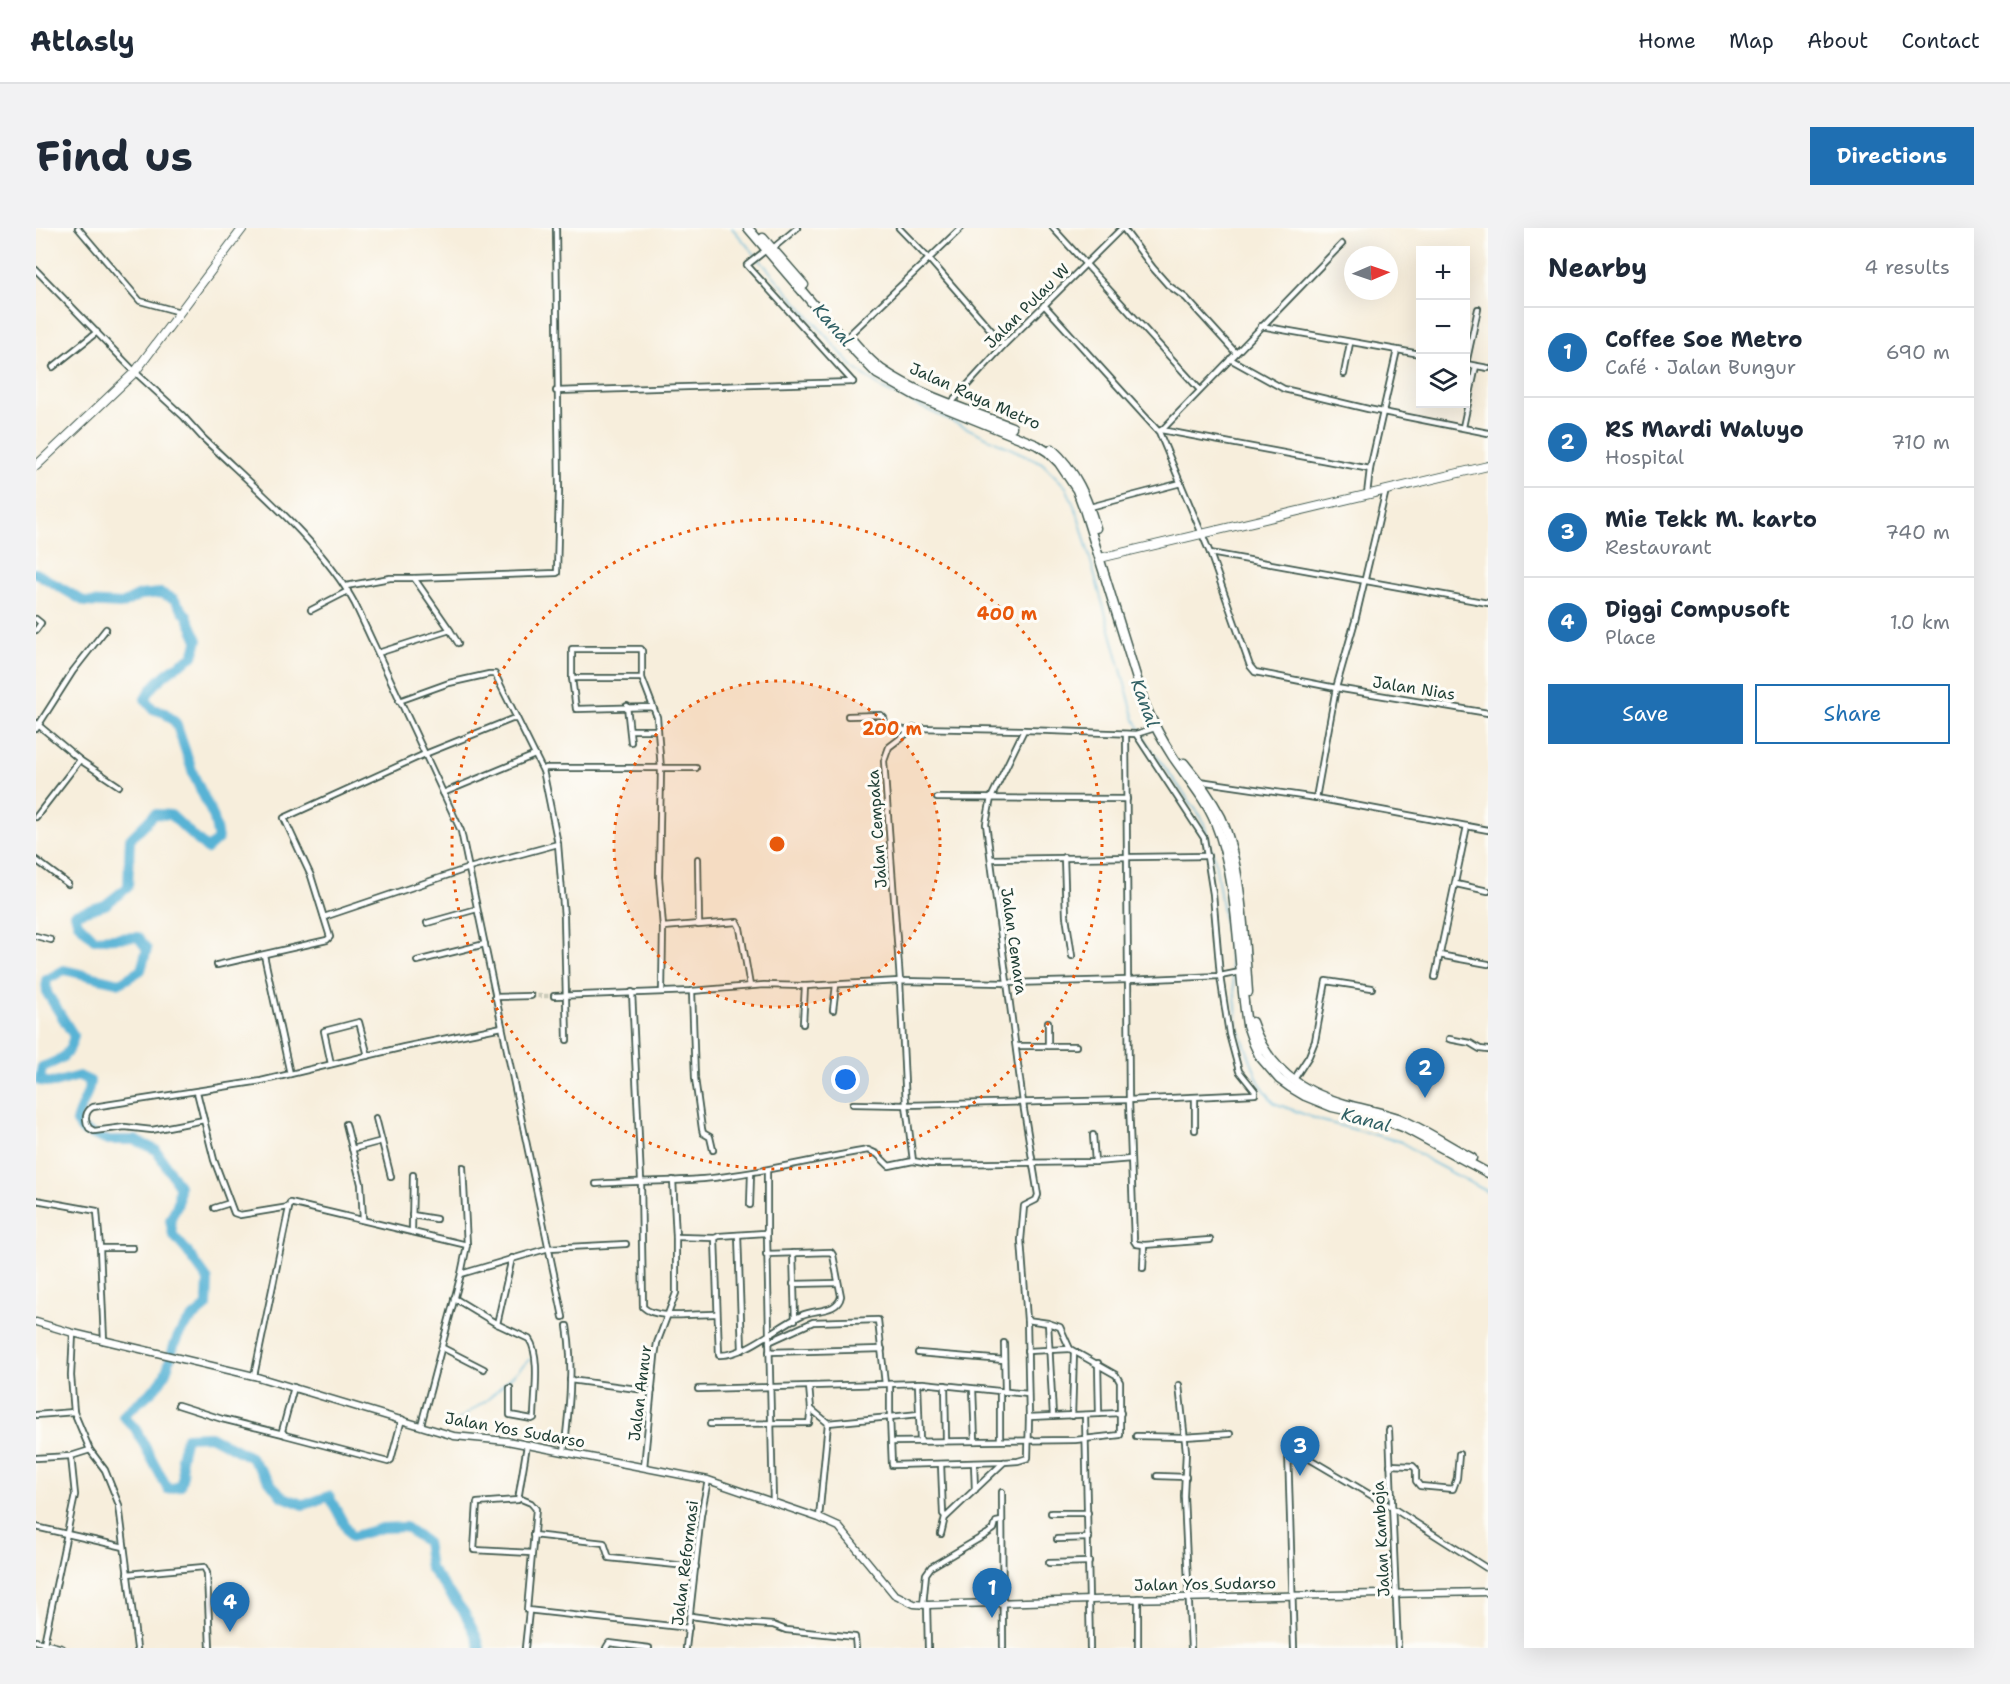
<!DOCTYPE html>
<meta charset="utf-8">
<style>
:root{--surface:#fff;--page:#f2f2f3;--text:#1f2937;--muted:#747a83;--line:#e0e1e3;--accent:#1f6fb2}
body{margin:0;font-family:"Shantell Sans",sans-serif;background:var(--page);color:var(--text)}
.controls{position:absolute;right:18px;top:18px;display:grid;overflow:hidden;border-radius:0px;box-shadow:0 6px 24px #0002}
.controls button{width:54px;height:54px;display:grid;place-items:center;padding:0;border:0;border-bottom:2px solid var(--line);background:var(--surface);color:var(--text);font:30px sans-serif}
.compass{position:absolute;left:1308px;top:18px;width:54px;height:54px;border-radius:50%;background:var(--surface);box-shadow:0 6px 24px #0002;rotate:88deg}
.you{position:absolute;left:810px;top:852px;width:21px;height:21px;margin:-15px;border:4px solid #fff;border-radius:50%;background:#1a73e8;box-shadow:0 0 0 9px #1a73e833}
.badge{display:grid;place-items:center;width:39px;height:39px;border-radius:50%;background:var(--accent);color:#fff;font-size:20px;font-weight:700}
.pin{position:absolute;translate:-50% -50px;filter:drop-shadow(0 2px 3px #0008)}
.pin::after{content:'';position:absolute;top:32px;width:21px;height:18px;background:inherit;clip-path:polygon(0 0,100% 0,50% 100%)}
.list{margin:0;padding:0;list-style:none}
h2{display:flex;justify-content:space-between;align-items:center;height:78px;margin:0;padding:0 24px;font-size:26px}
h2 small{font-size:20px;font-weight:400;color:var(--muted)}
.list li{display:grid;grid-template-columns:39px 1fr auto;gap:18px;align-items:center;box-sizing:border-box;height:90px;padding:0 24px;border-top:2px solid var(--line)}
.list b{display:block;font-size:22px;white-space:nowrap}
.list p{margin:0;font-size:20px;white-space:nowrap;color:var(--muted)}
.list em{font-size:20px;font-style:normal;color:var(--muted)}
.actions{display:flex;gap:12px;padding:18px 24px}
.actions a{flex:1;padding:14px 0;border:2px solid var(--accent);border-radius:0px;text-align:center;font-size:21px;color:var(--accent)}
.actions .main{background:var(--accent);color:#fff}
.icon{flex:none;width:33px;height:33px;fill:none;stroke:currentColor;stroke-width:2;stroke-linecap:round;stroke-linejoin:round}
.map{position:relative;flex:none;width:1452px;height:1420px;overflow:hidden;border-radius:0px}
header{display:flex;align-items:center;gap:36px;box-sizing:border-box;height:84px;padding:0 30px;background:var(--surface);border-bottom:2px solid var(--line)}
header strong{font-size:28px}
nav{display:flex;gap:33px;margin-inline-start:auto;font-size:21px}
.intro{display:flex;align-items:center;justify-content:space-between;box-sizing:border-box;height:144px;padding:0 36px}
h1{margin:0;font-size:42px}
.button{padding:15px 27px;border-radius:0px;background:var(--accent);color:#fff;font-size:21px;font-weight:700}
main{display:flex;gap:36px;padding:0 36px}
aside{flex:1;background:var(--surface);border-radius:0px;box-shadow:0 6px 24px #0002}
.map>svg:first-child{display:block}
.lines{fill:none;stroke-linecap:round;stroke-linejoin:round}
.stream{stroke:#58b3d5;stroke-width:1.5}
.river{stroke:#58b3d5;stroke-width:10}
.minor-tunnel{stroke:#cccbba;stroke-width:4.5;stroke-dasharray:4.5 2;stroke-linecap:butt}
.minor-casing{stroke:#3f584d;stroke-width:8}
.tertiary-casing{stroke:#3f584d;stroke-width:9}
.primary-casing{stroke:#3f584d;stroke-width:10}
.trunk-casing{stroke:#3f584d;stroke-width:11}
.minor{stroke:#fff;stroke-width:4.5}
.tertiary{stroke:#fff;stroke-width:6}
.primary{stroke:#fff;stroke-width:8}
.trunk{stroke:#fff;stroke-width:8}
.ring{fill:none;stroke:#e8590c;stroke-width:3;stroke-dasharray:3 6}
.labels{text-anchor:middle;dominant-baseline:central;stroke-width:6;stroke-linejoin:round;paint-order:stroke}
.street-label{font-size:16px;fill:#1f3d34;stroke:#fdfcf7}
.water-label{font-size:18px;font-style:italic;fill:#306064;stroke:#fdfcf7}
.centre{fill:#e8590c;stroke:#fdfcf7;stroke-width:3}
.ring-label{font-size:18px;text-anchor:middle;font-weight:bold;fill:#e8590c;stroke:#fdfcf7;stroke-width:6;stroke-linejoin:round;paint-order:stroke}
</style>
<header>
<strong>Atlasly</strong>
<nav><a>Home</a><a>Map</a><a>About</a><a>Contact</a></nav>
</header>
<div class="intro"><h1>Find us</h1><a class="button">Directions</a></div>
<main>
<div class="map">
<svg width="1452" height="1420" viewBox="0 0 1452 1420">
<rect width="100%" height="100%" fill="#fdfcf7"/>
<filter id="ink" filterUnits="userSpaceOnUse"><feTurbulence type="fractalNoise" baseFrequency=".0167" numOctaves="2"/><feDisplacementMap in="SourceGraphic" scale="12" xChannelSelector="R" yChannelSelector="G"/><feConvolveMatrix kernelMatrix="1 2 1 2 8 2 1 2 1" color-interpolation-filters="sRGB"/></filter>
<filter id="wash" filterUnits="userSpaceOnUse"><feTurbulence type="fractalNoise" baseFrequency=".008" numOctaves="4" result="noise"/><feDisplacementMap in="SourceGraphic" scale="24" xChannelSelector="R" yChannelSelector="G"/><feGaussianBlur stdDeviation="1.35" result="paint"/><feColorMatrix in="noise" values="0 0 0 0 0 0 0 0 0 0 0 0 0 0 0 0 0 1.4 0 .05"/><feComposite in="paint" operator="in"/></filter>
<g filter="url(#wash)">
<rect width="100%" height="100%" fill="#f7eedc"/>
<g class="lines">
<g class="stream">
<polyline points="696,0 817,139 847,161 1006,235 1030,259 1042,287 1099,492 1105,503"/>
<polyline points="1107,507 1113,518 1166,590 1179,632 1198,759 1202,799 1223,854 1238,875 1286,893 1366,914 1392,932 1452,964"/>
<polyline points="410,1200 451,1172 494,1131"/>
</g>
<path class="river" d="M0,345L49,374L86,376L104,367L125,365L138,371L151,388L162,412L157,428C137,441 121,449 109,471L117,481L129,485L140,495L158,548L178,590L182,611L171,621L135,587L119,586L94,611L92,659L69,677L39,686L42,695L58,711L102,709L111,721L105,742L84,755L28,742L10,752L11,765L38,808C33,829 25,832 6,839L4,853L18,855L43,848L54,853C53,868 43,880 40,894L46,902L69,912H99L120,922L143,958L142,975L134,992L137,1007L151,1023L172,1052L171,1078C158,1089 146,1097 140,1113C134,1126 134,1140 125,1153C114,1168 100,1175 87,1188L99,1200L132,1261L144,1258L147,1247L145,1230L150,1209L174,1208L214,1229L245,1268L268,1277L293,1268L315,1309L346,1300L369,1299L390,1314L394,1340L428,1384L441,1410L444,1420"/>
</g>
</g>
<g filter="url(#ink)">
<g class="lines">
<polyline class="minor-tunnel" points="495,768 518,768"/>
<g class="minor-casing">
<g id="minor">
<polyline points="42,0 104,73 144,84"/>
<polyline points="863,0 893,31 968,117"/>
<polyline points="1017,0 1164,162"/>
<polyline points="1087,0 1117,40 1132,57 1150,70 1200,125"/>
<polyline points="736,21 761,0"/>
<polyline points="730,22 711,37 817,154"/>
<path d="M0,42L99,144L147,188L166,209C217,258 286,315 319,376L425,603L527,1089"/>
<polyline points="1008,77 1123,204 1174,325 1214,438 1219,444 1300,460 1452,485"/>
<polyline points="1225,98 1384,126"/>
<polyline points="812,108 925,0"/>
<polyline points="1194,131 1248,161 1332,181 1452,205"/>
<polyline points="1430,136 1442,81"/>
<polyline points="1430,136 1452,140"/>
<polyline points="17,139 61,104"/>
<polyline points="1308,146 1314,115"/>
<polyline points="520,163 817,154"/>
<polyline points="915,175 968,117 1086,0"/>
<polyline points="1427,199 1440,138"/>
<polyline points="1125,202 1334,241"/>
<polyline points="1126,202 1306,16"/>
<polyline points="1331,266 1334,241 1361,122"/>
<polyline points="1054,279 1145,255"/>
<polyline points="1174,325 1452,375"/>
<polyline points="378,350 521,345 523,264 520,0"/>
<polyline points="310,358 354,350 378,350 414,402"/>
<polyline points="275,382 312,363"/>
<polyline points="0,391 5,395 0,402"/>
<polyline points="342,425 414,402 422,415"/>
<polyline points="536,450 606,450"/>
<polyline points="363,473 413,455 453,446 459,446 507,543"/>
<polyline points="591,478 595,514"/>
<polyline points="616,479 540,481 536,450 536,421 605,421 606,423 606,450 621,489 625,541 623,649 627,699 626,763"/>
<polyline points="812,488 845,487 848,490 851,500 869,502 870,504"/>
<polyline points="0,495 44,532 83,558"/>
<polyline points="0,501 37,443 70,401"/>
<polyline points="594,502 622,502"/>
<polyline points="1090,506 1093,872 1098,1013 1100,1016 1108,1017 1174,1012"/>
<polyline points="1163,553 1280,570 1452,602"/>
<polyline points="407,565 499,527"/>
<polyline points="901,570 1091,571"/>
<polyline points="1280,570 1300,460 1319,393 1350,262"/>
<polyline points="0,589 44,532"/>
<polyline points="1028,629 1030,688 1036,728"/>
<polyline points="955,631 1172,628"/>
<polyline points="0,632 32,656"/>
<polyline points="1420,656 1452,663"/>
<polyline points="288,689 433,640 522,616"/>
<polyline points="391,695 441,681"/>
<polyline points="662,697 701,694 704,700 714,758"/>
<polyline points="627,699 663,696 662,631"/>
<polyline points="0,708 15,712"/>
<polyline points="228,727 254,846"/>
<polyline points="1403,727 1452,736"/>
<polyline points="381,733 449,716"/>
<polyline points="181,737 291,712 294,709 275,648 248,590 389,526 476,491 481,491"/>
<polyline points="1399,749 1431,598"/>
<polyline points="656,763 659,850 666,901 667,905 674,909 677,922"/>
<path d="M596,764L605,952L607,1079C621,1093 662,1085 681,1086"/>
<polyline points="518,768 656,763 728,757 769,758 864,753 970,755 1092,752 1184,748 1204,744"/>
<polyline points="459,769 495,768"/>
<polyline points="797,782 800,757"/>
<polyline points="1012,794 1012,818"/>
<polyline points="767,796 769,758"/>
<polyline points="1413,811 1434,815 1444,821 1452,822"/>
<polyline points="531,812 528,689 522,616 507,542 510,540 660,540"/>
<polyline points="981,818 1040,818"/>
<polyline points="295,836 288,803 323,794 332,828"/>
<polyline points="1257,853 1273,828 1279,813 1290,753 1336,760"/>
<polyline points="161,864 178,932 198,985 204,987 253,979"/>
<polyline points="817,876 870,877 1093,872 1219,866 1219,863 1203,843 1193,806 1184,748 1177,666 1168,610 1100,506"/>
<polyline points="340,890 355,949"/>
<path d="M168,892L116,902L89,899L58,903L53,900C48,892 49,883 57,879L225,853L368,819L466,799"/>
<polyline points="310,896 325,956 327,991"/>
<polyline points="1159,902 1159,870"/>
<polyline points="1057,907 1059,934"/>
<polyline points="316,921 346,913"/>
<polyline points="1095,931 1059,934 893,936 877,933 870,877 864,753 848,533 853,519 878,500 988,502 1100,506 1119,500"/>
<path d="M560,956C596,953 632,954 667,951C723,946 777,931 832,922L841,926L853,938L877,933"/>
<polyline points="0,972 61,983 64,1020"/>
<polyline points="714,977 715,945"/>
<polyline points="178,980 194,975"/>
<polyline points="376,987 400,991"/>
<polyline points="376,1003 377,947"/>
<polyline points="702,1007 706,1122"/>
<polyline points="731,1008 731,942"/>
<polyline points="640,1009 679,1010"/>
<polyline points="757,1025 759,1092"/>
<path d="M730,1026L795,1024L797,1027L805,1068C802,1085 779,1081 766,1087C742,1098 709,1128 683,1127L679,1010L683,1008L729,1005L731,1008L733,1106L737,1274"/>
<polyline points="1107,1040 1108,1017"/>
<polyline points="425,1046 431,1017 427,939"/>
<polyline points="757,1056 802,1055"/>
<polyline points="418,1070 461,1096 476,1030"/>
<polyline points="1012,1095 1017,1188"/>
<path d="M461,1096L493,1111C505,1128 498,1169 498,1190L496,1191L474,1187V1160"/>
<polyline points="37,1105 35,1148 38,1184 54,1222 69,1242 83,1277 101,1420"/>
<polyline points="68,1113 64,1020 97,1020"/>
<polyline points="733,1114 777,1094 842,1092 849,1156"/>
<polyline points="968,1115 969,1164"/>
<polyline points="407,1120 448,1141"/>
<polyline points="991,1123 1034,1121"/>
<polyline points="733,1124 846,1121"/>
<polyline points="882,1125 968,1132"/>
<polyline points="1062,1135 1063,1186"/>
<polyline points="218,1148 254,975 431,1017"/>
<polyline points="534,1152 616,1163"/>
<polyline points="882,1155 884,1213"/>
<polyline points="854,1156 854,1189 883,1186"/>
<polyline points="909,1157 910,1212"/>
<polyline points="1143,1157 1150,1223 1148,1268 1155,1420"/>
<polyline points="773,1158 775,1181 792,1195 854,1189 856,1237 968,1234 982,1233 992,1230 993,1189 991,1092 985,1012 988,978 1000,972 1002,967 988,882 950,596 955,570 988,502"/>
<polyline points="258,1159 246,1203 249,1207 352,1234 355,1232 366,1191"/>
<polyline points="662,1161 887,1155 992,1166"/>
<polyline points="937,1161 939,1213"/>
<polyline points="964,1164 964,1211"/>
<polyline points="142,1177 186,1191 247,1206"/>
<polyline points="0,1187 38,1184"/>
<polyline points="1049,1187 1054,1420"/>
<polyline points="1036,1188 1038,1124"/>
<polyline points="993,1189 1085,1185"/>
<polyline points="674,1196 773,1195 775,1181"/>
<polyline points="385,1197 425,1046 513,1020 590,1016"/>
<polyline points="1353,1202 1362,1420"/>
<polyline points="1100,1208 1148,1209 1194,1206"/>
<polyline points="856,1214 1039,1212 1084,1207 1084,1154 1080,1147 1034,1121 1024,1099 1012,1095 991,1092"/>
<polyline points="491,1217 482,1272 441,1275 438,1322 496,1325"/>
<path d="M528,1224C533,1183 538,1139 531,1098"/>
<polyline points="0,1230 35,1228"/>
<polyline points="938,1235 939,1262"/>
<polyline points="905,1236 907,1286 910,1289 968,1234"/>
<polyline points="1354,1237 1377,1238 1380,1241 1380,1253 1384,1258 1417,1261 1421,1250 1423,1226"/>
<polyline points="608,1239 619,1128 621,1115 640,1065 640,1009 637,952"/>
<polyline points="1121,1248 1150,1249"/>
<polyline points="966,1264 967,1420"/>
<polyline points="483,1270 495,1275 500,1281 491,1382 653,1400"/>
<polyline points="1015,1285 1052,1285"/>
<polyline points="783,1290 792,1195"/>
<polyline points="0,1299 88,1319"/>
<polyline points="905,1306 909,1289"/>
<polyline points="497,1307 568,1315 573,1330 660,1339"/>
<polyline points="1021,1311 1053,1310"/>
<polyline points="1013,1335 1053,1334"/>
<polyline points="91,1346 168,1339 171,1345 174,1420"/>
<polyline points="1102,1370 1102,1420"/>
<polyline points="887,1377 890,1346 895,1339 951,1306 958,1301 960,1294 966,1293"/>
<polyline points="891,1377 892,1420"/>
<polyline points="655,1388 705,1395 737,1397 750,1402 819,1409 820,1420"/>
<polyline points="0,1413 26,1420"/>
<polyline points="7,1420 39,1267 35,1228 54,1222"/>
<polyline points="489,1420 493,1383"/>
<polyline points="570,1420 573,1415 613,1420"/>
<polyline points="650,1420 665,1287 672,1252"/>
<polyline points="1258,1420 1252,1222 1255,1220 1355,1279 1452,1341"/>
</g>
</g>
<g class="tertiary-casing">
<polyline id="tertiary" points="0,1094 37,1105 218,1148 418,1208 471,1213 672,1252 783,1290 803,1299 858,1366 878,1376 891,1377 1088,1371 1452,1364"/>
</g>
<g class="primary-casing">
<g id="primary">
<polyline points="0,238 99,144 207,0"/>
<polyline points="1064,330 1452,238"/>
</g>
</g>
<g class="trunk-casing">
<g id="trunk">
<path d="M712,0L807,111L841,146L880,168L1001,217L1012,224L1023,235L1041,262L1048,281L1109,477C1117,495 1126,512 1137,529C1152,551 1169,570 1179,594C1203,652 1201,733 1211,797L1217,814L1224,829L1243,851L1254,859L1269,868L1296,879L1340,889L1367,899L1452,945"/>
<polyline points="727,10 768,57"/>
<path d="M816,112C825,122 834,133 845,141C884,168 933,182 976,199"/>
<path d="M1016,221C1040,243 1051,270 1060,300"/>
<path d="M1148,535C1162,552 1175,570 1185,589C1206,637 1208,711 1212,764"/>
<path d="M1216,794C1231,840 1264,863 1309,876C1326,881 1345,884 1362,890C1387,900 1412,918 1436,930"/>
</g>
</g>
<use href="#minor" class="minor"/>
<use href="#tertiary" class="tertiary"/>
<use href="#primary" class="primary"/>
<use href="#trunk" class="trunk"/>
</g>
</g>
<circle cx="741" cy="616" r="163" fill="#e8590c" fill-opacity=".12"/>
<g class="ring">
<circle cx="741" cy="616" r="163"/>
<circle cx="741" cy="616" r="325"/>
</g>
<g class="labels">
<g class="street-label">
<text transform="translate(991 78) rotate(-45)">Jalan Pulau W</text>
<text transform="translate(939 168) rotate(24)">Jalan Raya Metro</text>
<text transform="translate(1378 460) rotate(9)">Jalan Nias</text>
<text transform="translate(841 601) rotate(-94)">Jalan Cempaka</text>
<text transform="translate(978 713) rotate(82)">Jalan Cemara</text>
<text transform="translate(604 1165) rotate(-83)">Jalan Annur</text>
<text transform="translate(479 1202) rotate(10)">Jalan Yos Sudarso</text>
<text transform="translate(1345 1311) rotate(-93)">Jalan Kamboja</text>
<text transform="translate(649 1335) rotate(-83)">Jalan Reformasi</text>
<text transform="translate(1169 1356) rotate(-1)">Jalan Yos Sudarso</text>
</g>
<g class="water-label">
<text transform="translate(797 97) rotate(49)">Kanal</text>
<text transform="translate(1109 475) rotate(70)">Kanal</text>
<text transform="translate(1330 892) rotate(15)">Kanal</text>
</g>
</g>
<circle cx="741" cy="616" r="9" class="centre"/>
<g class="ring-label">
<text x="971" y="392">400 m</text>
<text x="856" y="507">200 m</text>
</g>
</svg>
<div class="controls">
<button>+</button>
<button>−</button>
<button><svg class="icon" aria-label="layers" viewBox="0 0 24 24"><path d="M12 4l9 5-9 5-9-5zM3 14l9 5 9-5"/></svg></button>
</div>
<svg class="compass" viewBox="-18 -18 36 36"><path d="M0-13l5 13h-10z" fill="#e53935"/><path d="M0 13l5-13h-10z" fill="#747a83"/></svg>
<div class="you"></div>
<div class="pin badge" style="left:956px;top:1390px">1</div>
<div class="pin badge" style="left:1389px;top:870px">2</div>
<div class="pin badge" style="left:1264px;top:1248px">3</div>
<div class="pin badge" style="left:194px;top:1404px">4</div>
</div>
<aside>
<h2>Nearby<small>4 results</small></h2>
<ul class="list">
<li><span class="badge">1</span><div><b>Coffee Soe Metro</b><p>Café · Jalan Bungur</p></div><em>690 m</em></li>
<li><span class="badge">2</span><div><b>RS Mardi Waluyo</b><p>Hospital</p></div><em>710 m</em></li>
<li><span class="badge">3</span><div><b>Mie Tekk M. karto</b><p>Restaurant</p></div><em>740 m</em></li>
<li><span class="badge">4</span><div><b>Diggi Compusoft</b><p>Place</p></div><em>1.0 km</em></li>
</ul>
<div class="actions"><a class="main">Save</a><a>Share</a></div>
</aside>
</main>
